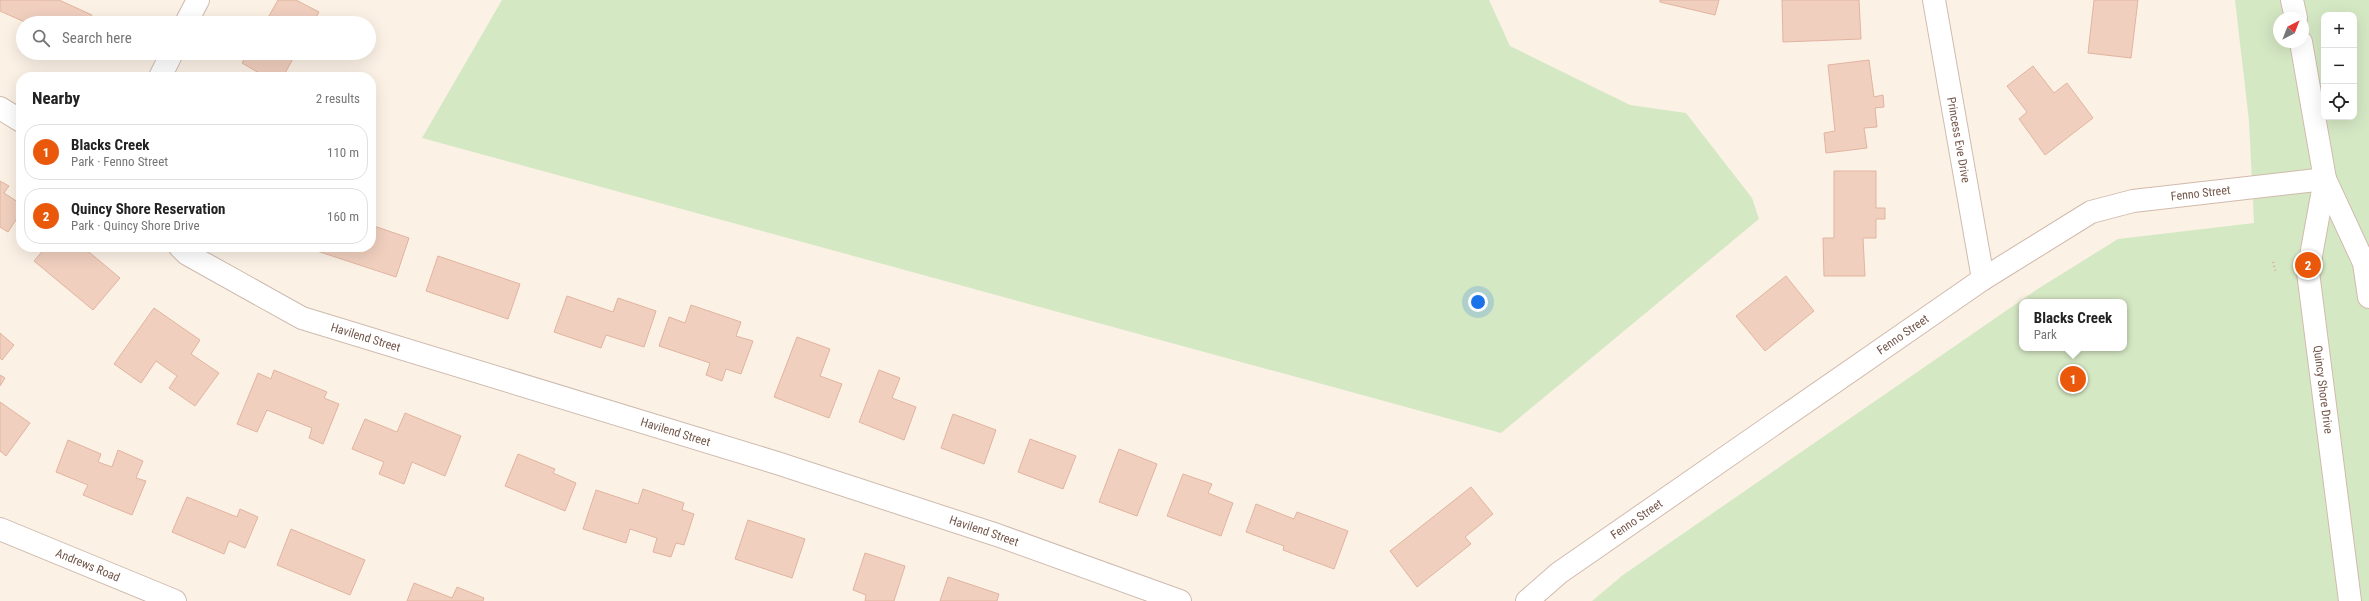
<!DOCTYPE html>
<meta charset="utf-8">
<style>
:root{--surface:#fff;--page:#f2f2f2;--text:#222;--muted:#767676;--line:#e0e0e0;--accent:#ea580c}
body{margin:0;font-family:"Roboto Condensed",sans-serif;background:var(--page);color:var(--text)}
.controls{position:absolute;right:12px;top:12px;display:grid;overflow:hidden;border-radius:8px;box-shadow:0 4px 16px #0002}
.controls button{width:36px;height:36px;display:grid;place-items:center;padding:0;border:0;border-bottom:1px solid var(--line);background:var(--surface);color:var(--text);font:20px sans-serif}
.compass{position:absolute;left:2273px;top:12px;width:36px;height:36px;border-radius:50%;background:var(--surface);box-shadow:0 4px 16px #0002;rotate:42deg}
.you{position:absolute;left:1478px;top:302px;width:14px;height:14px;margin:-10px;border:3px solid #fff;border-radius:50%;background:#1a73e8;box-shadow:0 0 0 6px #1a73e833}
.badge{display:grid;place-items:center;width:26px;height:26px;border-radius:50%;background:var(--accent);color:#fff;font-size:13px;font-weight:700}
.pin{position:absolute;translate:-50% -50%;border:2px solid #fff;box-shadow:0 1px 4px #0006}
.popup{position:absolute;left:2019px;top:299px;width:108px;height:52px;box-sizing:border-box;display:grid;place-content:center;border-radius:8px;background:var(--surface);filter:drop-shadow(0 1px 3px #0005);font-size:13px;white-space:nowrap;color:var(--muted)}
.popup b{font-size:15px;color:var(--text)}
.popup::after{content:'';position:absolute;left:50%;top:100%;margin-left:-8px;border:8px solid transparent;border-top-color:var(--surface)}
.list{margin:0;padding:0;list-style:none}
h2{display:flex;justify-content:space-between;align-items:center;height:52px;margin:0;padding:0 16px;font-size:17px}
h2 small{font-size:13px;font-weight:400;color:var(--muted)}
.list li{display:grid;grid-template-columns:26px 1fr auto;gap:12px;align-items:center;box-sizing:border-box;height:56px;margin:0 8px 8px;padding:0 8px;border:1px solid var(--line);border-radius:16px}
.list b{display:block;font-size:15px;white-space:nowrap}
.list p{margin:0;font-size:13px;white-space:nowrap;color:var(--muted)}
.list em{font-size:13px;font-style:normal;color:var(--muted)}
.icon{flex:none;width:22px;height:22px;fill:none;stroke:currentColor;stroke-width:2;stroke-linecap:round;stroke-linejoin:round}
.map{position:relative;flex:none;width:2369px;height:601px;overflow:hidden}
.search{position:absolute;background:var(--surface);box-shadow:0 4px 16px #0002;left:16px;top:16px;width:360px;height:44px;display:flex;align-items:center;gap:10px;box-sizing:border-box;padding:0 14px;border-radius:22px;color:var(--muted);font-size:15px}
.panel{position:absolute;background:var(--surface);box-shadow:0 4px 16px #0002;left:16px;top:72px;width:360px;height:180px;border-radius:16px}
.map>svg:first-child{display:block}
.green{fill:#d5e8c4;fill-rule:evenodd}
.building{fill:#f0cfbe;stroke:#e2b49f}
.lines{fill:none;stroke-linecap:round;stroke-linejoin:round}
.street-casing{stroke:#cfbbaf;stroke-width:24}
.secondary-casing{stroke:#d1baac;stroke-width:24}
.path{stroke:#d4b2a1;stroke-width:2.5;stroke-dasharray:1 3;stroke-linecap:butt}
.street{stroke:#fff;stroke-width:22}
.secondary{stroke:#fff;stroke-width:22}
.labels{text-anchor:middle;dominant-baseline:central;stroke-width:3;stroke-linejoin:round;paint-order:stroke}
.street-label{font-size:12px;fill:#73574b;stroke:#fef6eb}
</style>
<div class="map">
<svg width="2369" height="601" viewBox="0 0 2369 601">
<rect width="100%" height="100%" fill="#fbf1e5"/>
<g class="green">
<polygon points="502,0 1489,0 1510,46 1630,105 1686,113 1752,198 1759,219 1501,433 422,138"/>
<path d="M2235,0H2369V601H1592L1623,575L2036,290L2118,239L2254,223L2249,121ZM2324,15H2354V117H2324ZM2279,18H2303V42H2279ZM2022,302H2124V348H2022Z"/>
</g>
<g class="building">
<polygon points="0,0 59,0 92,15 88,23 27,23 0,11"/>
<polygon points="278,0 296,0 319,12 313,23 265,23"/>
<polygon points="1660,0 1719,0 1715,15 1660,2"/>
<polygon points="1782,0 1859,0 1861,39 1783,42"/>
<polygon points="2094,0 2138,0 2131,58 2088,53"/>
<polygon points="62,53 74,53 72,58"/>
<polygon points="248,53 296,53 283,77 266,77 242,63"/>
<polygon points="1869,60 1874,97 1883,95 1884,107 1875,108 1877,127 1864,128 1867,148 1826,153 1824,133 1835,131 1828,65"/>
<polygon points="2033,66 2054,93 2067,83 2093,118 2045,155 2019,119 2027,112 2007,86"/>
<polygon points="1834,171 1876,171 1876,208 1885,208 1885,219 1876,219 1876,238 1863,238 1865,276 1824,276 1823,238 1834,238"/>
<polygon points="0,181 9,186 4,193 21,204 21,212 8,232 0,227"/>
<polygon points="371,225 409,238 396,277 308,248 371,247"/>
<polygon points="46,247 83,247 120,278 93,310 34,261"/>
<polygon points="438,256 520,284 508,319 426,291"/>
<polygon points="1786,276 1814,311 1765,351 1736,316"/>
<polygon points="567,296 613,312 618,298 656,311 644,347 606,335 601,348 554,332"/>
<polygon points="691,305 741,322 736,336 753,341 741,374 726,369 722,381 706,375 710,363 659,346 669,317 685,323"/>
<polygon points="154,308 200,340 191,354 219,373 195,406 169,388 177,376 156,361 141,383 114,364"/>
<polygon points="0,333 14,345 2,360 0,358"/>
<polygon points="797,337 830,349 820,376 842,384 829,418 774,397"/>
<polygon points="274,370 327,392 324,398 339,404 323,444 309,438 312,428 267,410 257,432 237,424 258,373 271,379"/>
<polygon points="879,370 900,378 892,398 916,407 904,440 859,422"/>
<polygon points="0,375 5,378 0,386"/>
<polygon points="0,402 30,423 6,456 0,451"/>
<polygon points="405,413 461,436 445,476 412,462 404,484 379,474 384,462 352,449 365,419 397,432"/>
<polygon points="953,414 996,430 984,464 941,448"/>
<polygon points="1030,439 1076,456 1063,489 1018,472"/>
<polygon points="68,440 101,454 98,462 112,467 118,450 143,461 136,478 146,481 132,515 83,495 88,485 56,472"/>
<polygon points="1119,449 1157,464 1137,516 1099,502"/>
<polygon points="518,454 555,469 553,473 576,483 565,511 505,486"/>
<polygon points="1183,474 1212,484 1208,493 1233,503 1221,536 1167,516"/>
<polygon points="1471,487 1493,514 1465,537 1471,544 1417,587 1390,551"/>
<polygon points="643,489 684,503 682,510 694,514 684,545 676,543 671,557 653,552 657,538 630,529 626,543 583,529 596,490 638,504"/>
<polygon points="187,497 237,517 240,509 258,517 245,548 229,541 224,554 172,532"/>
<polygon points="1256,504 1294,519 1297,512 1348,531 1334,569 1283,550 1284,546 1246,532"/>
<polygon points="748,520 805,539 792,578 735,559"/>
<polygon points="291,529 365,560 350,595 277,565"/>
<polygon points="865,553 905,566 894,601 865,601 866,595 853,590"/>
<polygon points="948,577 999,594 997,601 940,601"/>
<polygon points="414,583 452,598 457,587 484,598 483,601 407,601"/>
</g>
<g class="lines">
<g class="street-casing">
<g id="street">
<path id="s1" d="M1934,0L1983,279"/>
<polyline points="186,23 198,0"/>
<polyline points="160,77 172,53"/>
<polyline points="0,108 21,121"/>
<path id="s2" d="M180,247L187,254L302,318L777,463L997,535L1180,601"/>
<path id="s3" d="M0,529L175,601"/>
</g>
</g>
<g class="secondary-casing">
<g id="secondary">
<polyline points="2292,0 2296,18"/>
<polyline points="2301,42 2325,179 2364,263 2369,297"/>
<path id="s4" d="M2325,179L2308,272L2350,601"/>
<path id="s5" d="M1527,601L1559,573L1983,279L2091,212L2133,201L2325,179"/>
</g>
</g>
<polyline class="path" points="2273,262 2276,273"/>
<use href="#street" class="street"/>
<use href="#secondary" class="secondary"/>
</g>
<g class="labels">
<g class="street-label">
<text stroke="none"><textPath href="#s1" startOffset="142">Princess Eve Drive</textPath></text>
<text stroke="none"><textPath href="#s5" startOffset="797">Fenno Street</textPath></text>
<text stroke="none"><textPath href="#s5" startOffset="461">Fenno Street</textPath></text>
<text stroke="none"><textPath href="#s2" startOffset="208">Havilend Street</textPath></text>
<text stroke="none"><textPath href="#s4" startOffset="213">Quincy Shore Drive</textPath></text>
<text stroke="none"><textPath href="#s2" startOffset="532">Havilend Street</textPath></text>
<text stroke="none"><textPath href="#s5" startOffset="137">Fenno Street</textPath></text>
<text stroke="none"><textPath href="#s2" startOffset="856">Havilend Street</textPath></text>
<text stroke="none"><textPath href="#s3" startOffset="95">Andrews Road</textPath></text>
</g>
</g>
</svg>
<div class="controls">
<button>+</button>
<button>−</button>
<button><svg class="icon" aria-label="locate" viewBox="0 0 24 24"><circle cx="12" cy="12" r="6"/><path d="M12 2v4M12 18v4M2 12h4M18 12h4"/></svg></button>
</div>
<svg class="compass" viewBox="-18 -18 36 36"><path d="M0-13l5 13h-10z" fill="#e53935"/><path d="M0 13l5-13h-10z" fill="#767676"/></svg>
<div class="you"></div>
<div class="pin badge" style="left:2073px;top:379px">1</div>
<div class="popup"><b>Blacks Creek</b>Park</div>
<div class="pin badge" style="left:2308px;top:265px">2</div>
<div class="search"><svg class="icon" aria-label="search" viewBox="0 0 24 24"><circle cx="10" cy="10" r="6"/><path d="M15 15l6 6"/></svg>Search here</div>
<section class="panel">
<h2>Nearby<small>2 results</small></h2>
<ul class="list">
<li><span class="badge">1</span><div><b>Blacks Creek</b><p>Park · Fenno Street</p></div><em>110 m</em></li>
<li><span class="badge">2</span><div><b>Quincy Shore Reservation</b><p>Park · Quincy Shore Drive</p></div><em>160 m</em></li>
</ul>
</section>
</div>
